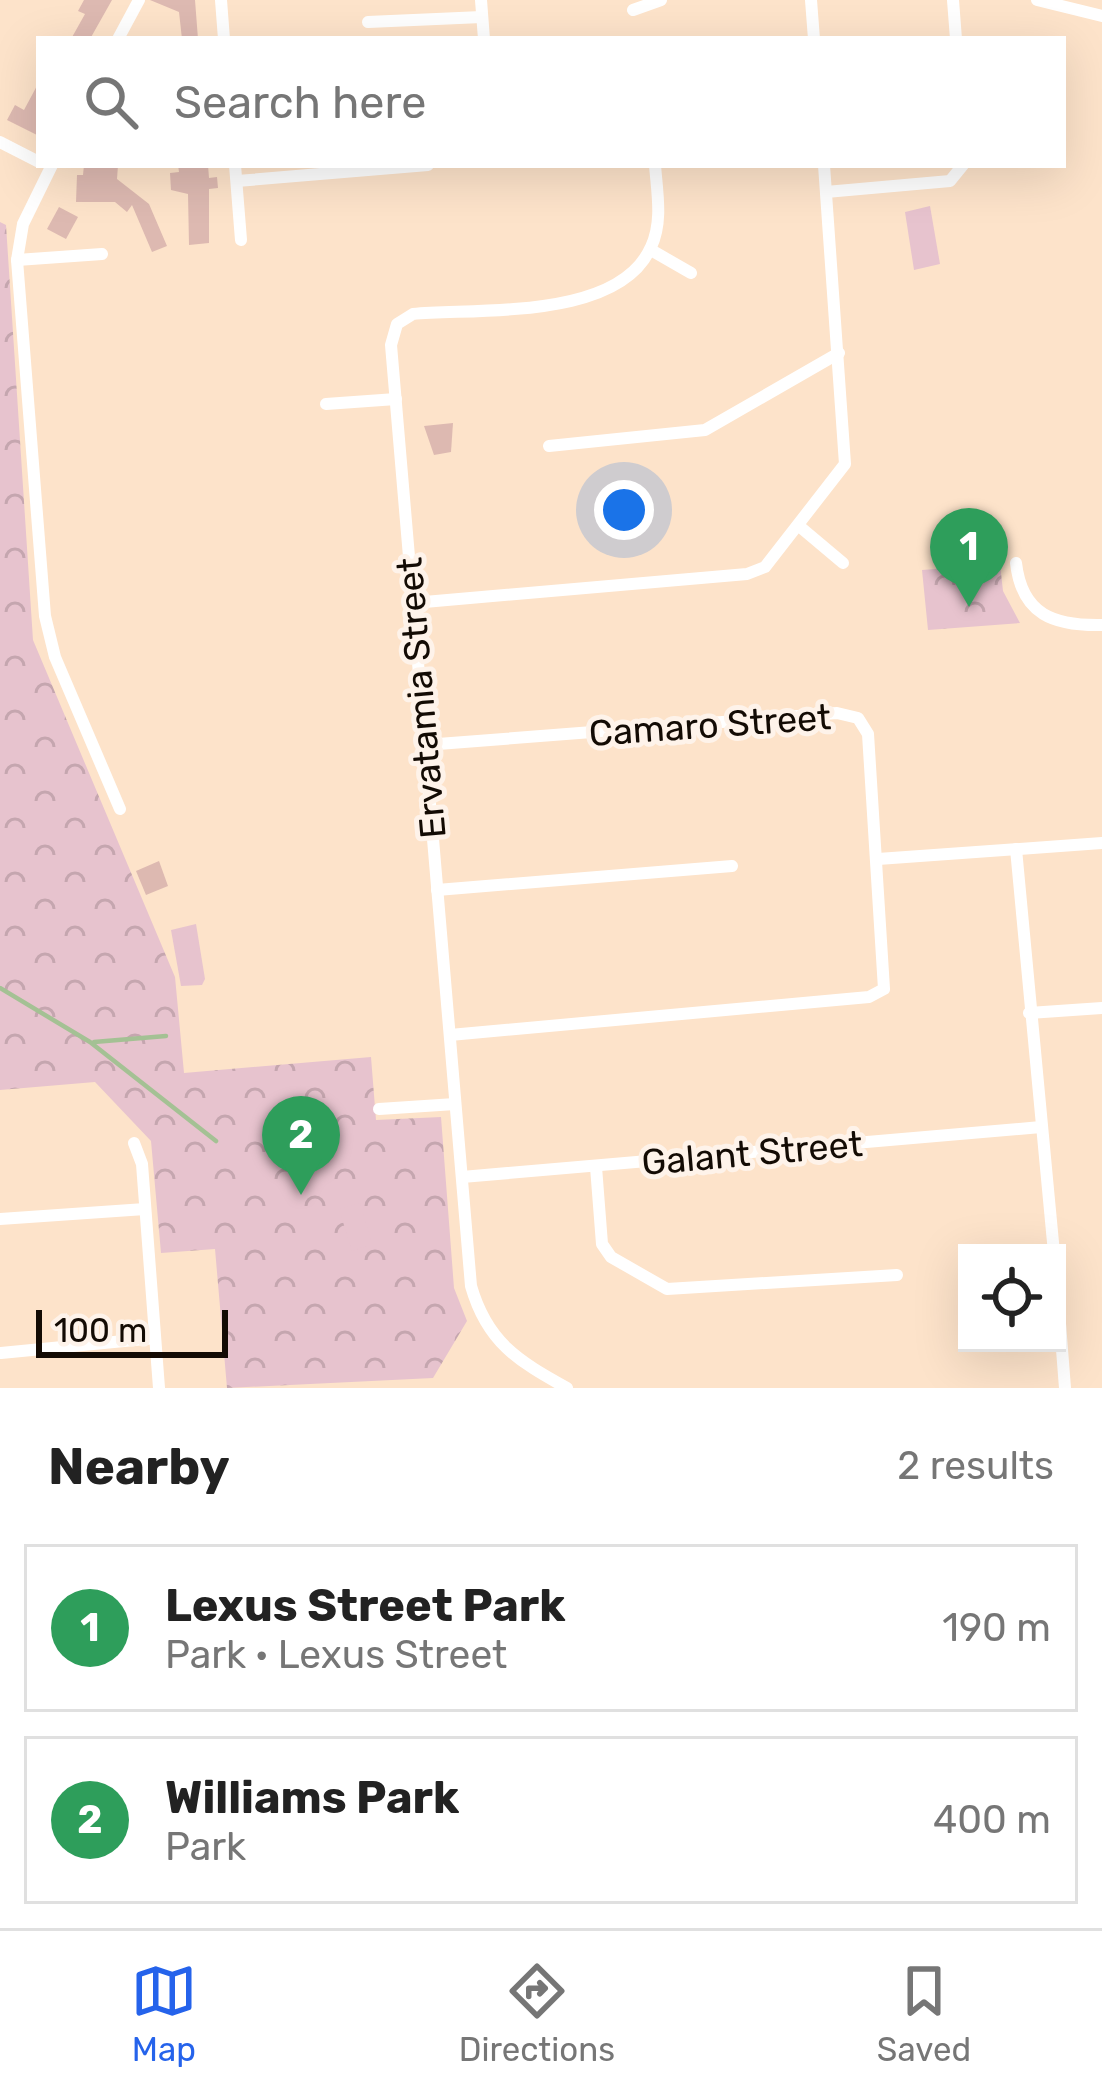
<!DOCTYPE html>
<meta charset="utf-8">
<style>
:root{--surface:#fff;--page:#f6f6f6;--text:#222;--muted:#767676;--line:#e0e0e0;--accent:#2563eb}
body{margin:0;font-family:Rubik,sans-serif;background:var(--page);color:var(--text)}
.controls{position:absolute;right:36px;bottom:36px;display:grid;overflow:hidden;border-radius:0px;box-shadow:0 12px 48px #0002}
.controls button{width:108px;height:108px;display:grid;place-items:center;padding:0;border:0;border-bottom:3px solid var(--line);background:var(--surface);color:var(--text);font:60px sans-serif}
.scale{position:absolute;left:36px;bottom:30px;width:192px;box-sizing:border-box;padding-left:12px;border:6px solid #130b04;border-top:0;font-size:33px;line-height:42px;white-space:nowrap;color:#130b04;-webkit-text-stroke:9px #fef3ea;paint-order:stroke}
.you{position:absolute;left:624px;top:510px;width:42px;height:42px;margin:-30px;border:9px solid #fff;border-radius:50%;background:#1a73e8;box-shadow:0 0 0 18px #1a73e833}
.badge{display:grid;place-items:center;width:78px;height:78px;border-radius:50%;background:var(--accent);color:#fff;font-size:39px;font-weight:700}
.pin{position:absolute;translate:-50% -99px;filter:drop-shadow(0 3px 6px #0008)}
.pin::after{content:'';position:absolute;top:63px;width:42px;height:36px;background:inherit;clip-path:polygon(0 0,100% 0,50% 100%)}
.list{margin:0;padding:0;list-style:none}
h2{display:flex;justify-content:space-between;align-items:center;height:156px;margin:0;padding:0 48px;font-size:51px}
h2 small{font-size:39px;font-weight:400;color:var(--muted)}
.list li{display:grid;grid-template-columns:78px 1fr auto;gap:36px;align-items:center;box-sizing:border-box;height:168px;margin:0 24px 24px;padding:0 24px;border:3px solid var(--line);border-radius:0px}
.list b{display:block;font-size:45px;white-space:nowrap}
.list p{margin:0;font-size:39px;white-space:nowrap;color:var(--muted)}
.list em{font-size:39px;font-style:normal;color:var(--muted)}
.icon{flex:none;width:66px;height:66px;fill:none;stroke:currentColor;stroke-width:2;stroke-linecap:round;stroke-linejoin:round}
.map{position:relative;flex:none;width:1102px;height:1388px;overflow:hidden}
.search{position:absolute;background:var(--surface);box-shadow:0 12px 48px #0002;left:36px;right:36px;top:36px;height:132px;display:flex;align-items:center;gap:30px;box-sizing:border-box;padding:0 42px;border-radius:0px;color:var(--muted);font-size:45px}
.sheet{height:540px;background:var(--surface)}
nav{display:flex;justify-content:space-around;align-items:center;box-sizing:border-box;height:168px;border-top:3px solid var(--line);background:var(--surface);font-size:33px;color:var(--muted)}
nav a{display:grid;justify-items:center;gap:6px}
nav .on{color:var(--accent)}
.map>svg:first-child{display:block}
.park{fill:url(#park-crowns)}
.garden{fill:#e7c3ce}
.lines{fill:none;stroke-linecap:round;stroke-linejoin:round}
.stream{stroke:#a4c194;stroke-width:4.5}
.building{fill:#ddb9b1}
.street{stroke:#fff;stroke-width:12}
.labels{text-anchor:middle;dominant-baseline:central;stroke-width:10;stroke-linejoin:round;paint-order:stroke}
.street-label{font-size:36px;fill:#130b04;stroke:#fef3ea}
</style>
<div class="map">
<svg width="1102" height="1388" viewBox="0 0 1102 1388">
<defs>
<pattern id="park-crowns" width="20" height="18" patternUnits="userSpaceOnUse" patternTransform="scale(3)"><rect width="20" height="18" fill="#e7c3ce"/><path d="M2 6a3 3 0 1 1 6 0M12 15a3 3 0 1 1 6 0" fill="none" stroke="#c5a6af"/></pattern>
</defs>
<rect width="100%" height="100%" fill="#fde3ca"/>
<g class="park">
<polygon points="0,222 6,225 33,640 175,977 184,1073 371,1057 376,1120 441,1117 454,1288 467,1321 433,1378 227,1388 215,1249 161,1253 151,1141 95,1082 0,1090"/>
<polygon points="1000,564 1003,591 1020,623 928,630 922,570"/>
</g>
<g class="garden">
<polygon points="930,206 940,264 914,270 905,212"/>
<polygon points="196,924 205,979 202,985 181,986 171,930"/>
<polygon points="360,1203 372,1244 352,1251 339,1209"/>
</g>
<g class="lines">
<g class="stream">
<polyline points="0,988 90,1042 216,1141"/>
<polyline points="94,1042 166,1036"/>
</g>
</g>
<g class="building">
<polygon points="84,0 112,0 90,39 71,39 85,14 78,11"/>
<polygon points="150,0 195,0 198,39 182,39 179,12"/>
<polygon points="39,82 39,136 7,120 15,105 24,110"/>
<polygon points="84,165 118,165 117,179 149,204 167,246 152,252 132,205 127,212 115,202 76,202 77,175 83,175"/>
<polygon points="178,165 208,165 209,178 217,177 218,188 209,189 209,243 189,245 188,194 171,190 170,173 179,172"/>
<polygon points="59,207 78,217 66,239 47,229"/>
<polygon points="453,423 451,452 434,455 424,426"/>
<polygon points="159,861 168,886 146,895 136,871"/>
</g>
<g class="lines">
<g class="street">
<polyline points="221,0 224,39"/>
<polyline points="481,0 484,39"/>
<polyline points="811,0 814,39"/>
<polyline points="953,0 956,39"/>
<polyline points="1037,0 1102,16"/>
<polyline points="633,10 661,0"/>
<polyline points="368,22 482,17"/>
<polyline points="118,39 139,0"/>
<polyline points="0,142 39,162"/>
<polyline points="52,165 23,224 17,260 45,616 55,657 120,809"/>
<polyline points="235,165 241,240"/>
<polyline points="237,181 428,165"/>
<polyline points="826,192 950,181 963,165"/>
<polyline points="651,250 691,273"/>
<polyline points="17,260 102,254"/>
<polyline points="326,404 396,399"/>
<polyline points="549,446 705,430 839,353"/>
<polyline points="799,526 843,563"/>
<path d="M1016,563C1022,615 1054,626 1102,625"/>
<polyline points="413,603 747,574 765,567 845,464 824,165"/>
<polyline points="425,745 837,713 858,718 868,734 884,989 869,997 450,1035"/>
<polyline points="1016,849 1054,1253"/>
<polyline points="878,859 1102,843"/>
<polyline points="437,890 732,866"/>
<polyline points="1029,1013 1102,1008"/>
<polyline points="379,1109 455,1104"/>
<polyline points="134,1143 142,1164 159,1388"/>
<polyline points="596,1167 602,1244 611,1257 667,1289 897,1275"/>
<polyline points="462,1177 1041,1127"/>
<polyline points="0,1219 145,1209"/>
<polyline points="1057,1285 1065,1388"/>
<polyline points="1,1353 155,1338"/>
<path d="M567,1388C518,1361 487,1342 471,1286L391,345L397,324L413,314C481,308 619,320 651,247C663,222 657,192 655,165"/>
</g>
</g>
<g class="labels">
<g class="street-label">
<text transform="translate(421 698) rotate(-95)">Ervatamia Street</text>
<text transform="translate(710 725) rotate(-4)">Camaro Street</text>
<text transform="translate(752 1153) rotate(-5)">Galant Street</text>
</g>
</g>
</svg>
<div class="controls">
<button><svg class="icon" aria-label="locate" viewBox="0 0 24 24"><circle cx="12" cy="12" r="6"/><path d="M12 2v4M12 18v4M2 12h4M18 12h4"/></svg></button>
</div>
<div class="scale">100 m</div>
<div class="you"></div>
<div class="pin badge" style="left:969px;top:607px;background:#2e9e5b">1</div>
<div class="pin badge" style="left:301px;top:1195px;background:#2e9e5b">2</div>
<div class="search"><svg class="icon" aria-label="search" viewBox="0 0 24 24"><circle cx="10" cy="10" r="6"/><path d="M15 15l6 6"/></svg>Search here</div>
</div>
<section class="sheet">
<h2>Nearby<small>2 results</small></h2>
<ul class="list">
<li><span class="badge" style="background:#2e9e5b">1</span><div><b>Lexus Street Park</b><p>Park · Lexus Street</p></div><em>190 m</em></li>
<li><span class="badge" style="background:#2e9e5b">2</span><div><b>Williams Park</b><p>Park</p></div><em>400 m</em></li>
</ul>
</section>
<nav>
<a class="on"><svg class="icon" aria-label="map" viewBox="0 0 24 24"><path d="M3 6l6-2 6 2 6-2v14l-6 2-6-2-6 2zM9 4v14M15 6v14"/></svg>Map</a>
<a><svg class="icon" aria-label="directions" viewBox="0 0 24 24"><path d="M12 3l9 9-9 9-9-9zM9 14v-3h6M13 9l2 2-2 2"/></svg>Directions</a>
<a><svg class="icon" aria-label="saved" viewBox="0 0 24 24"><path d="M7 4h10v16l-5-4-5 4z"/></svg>Saved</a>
</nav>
